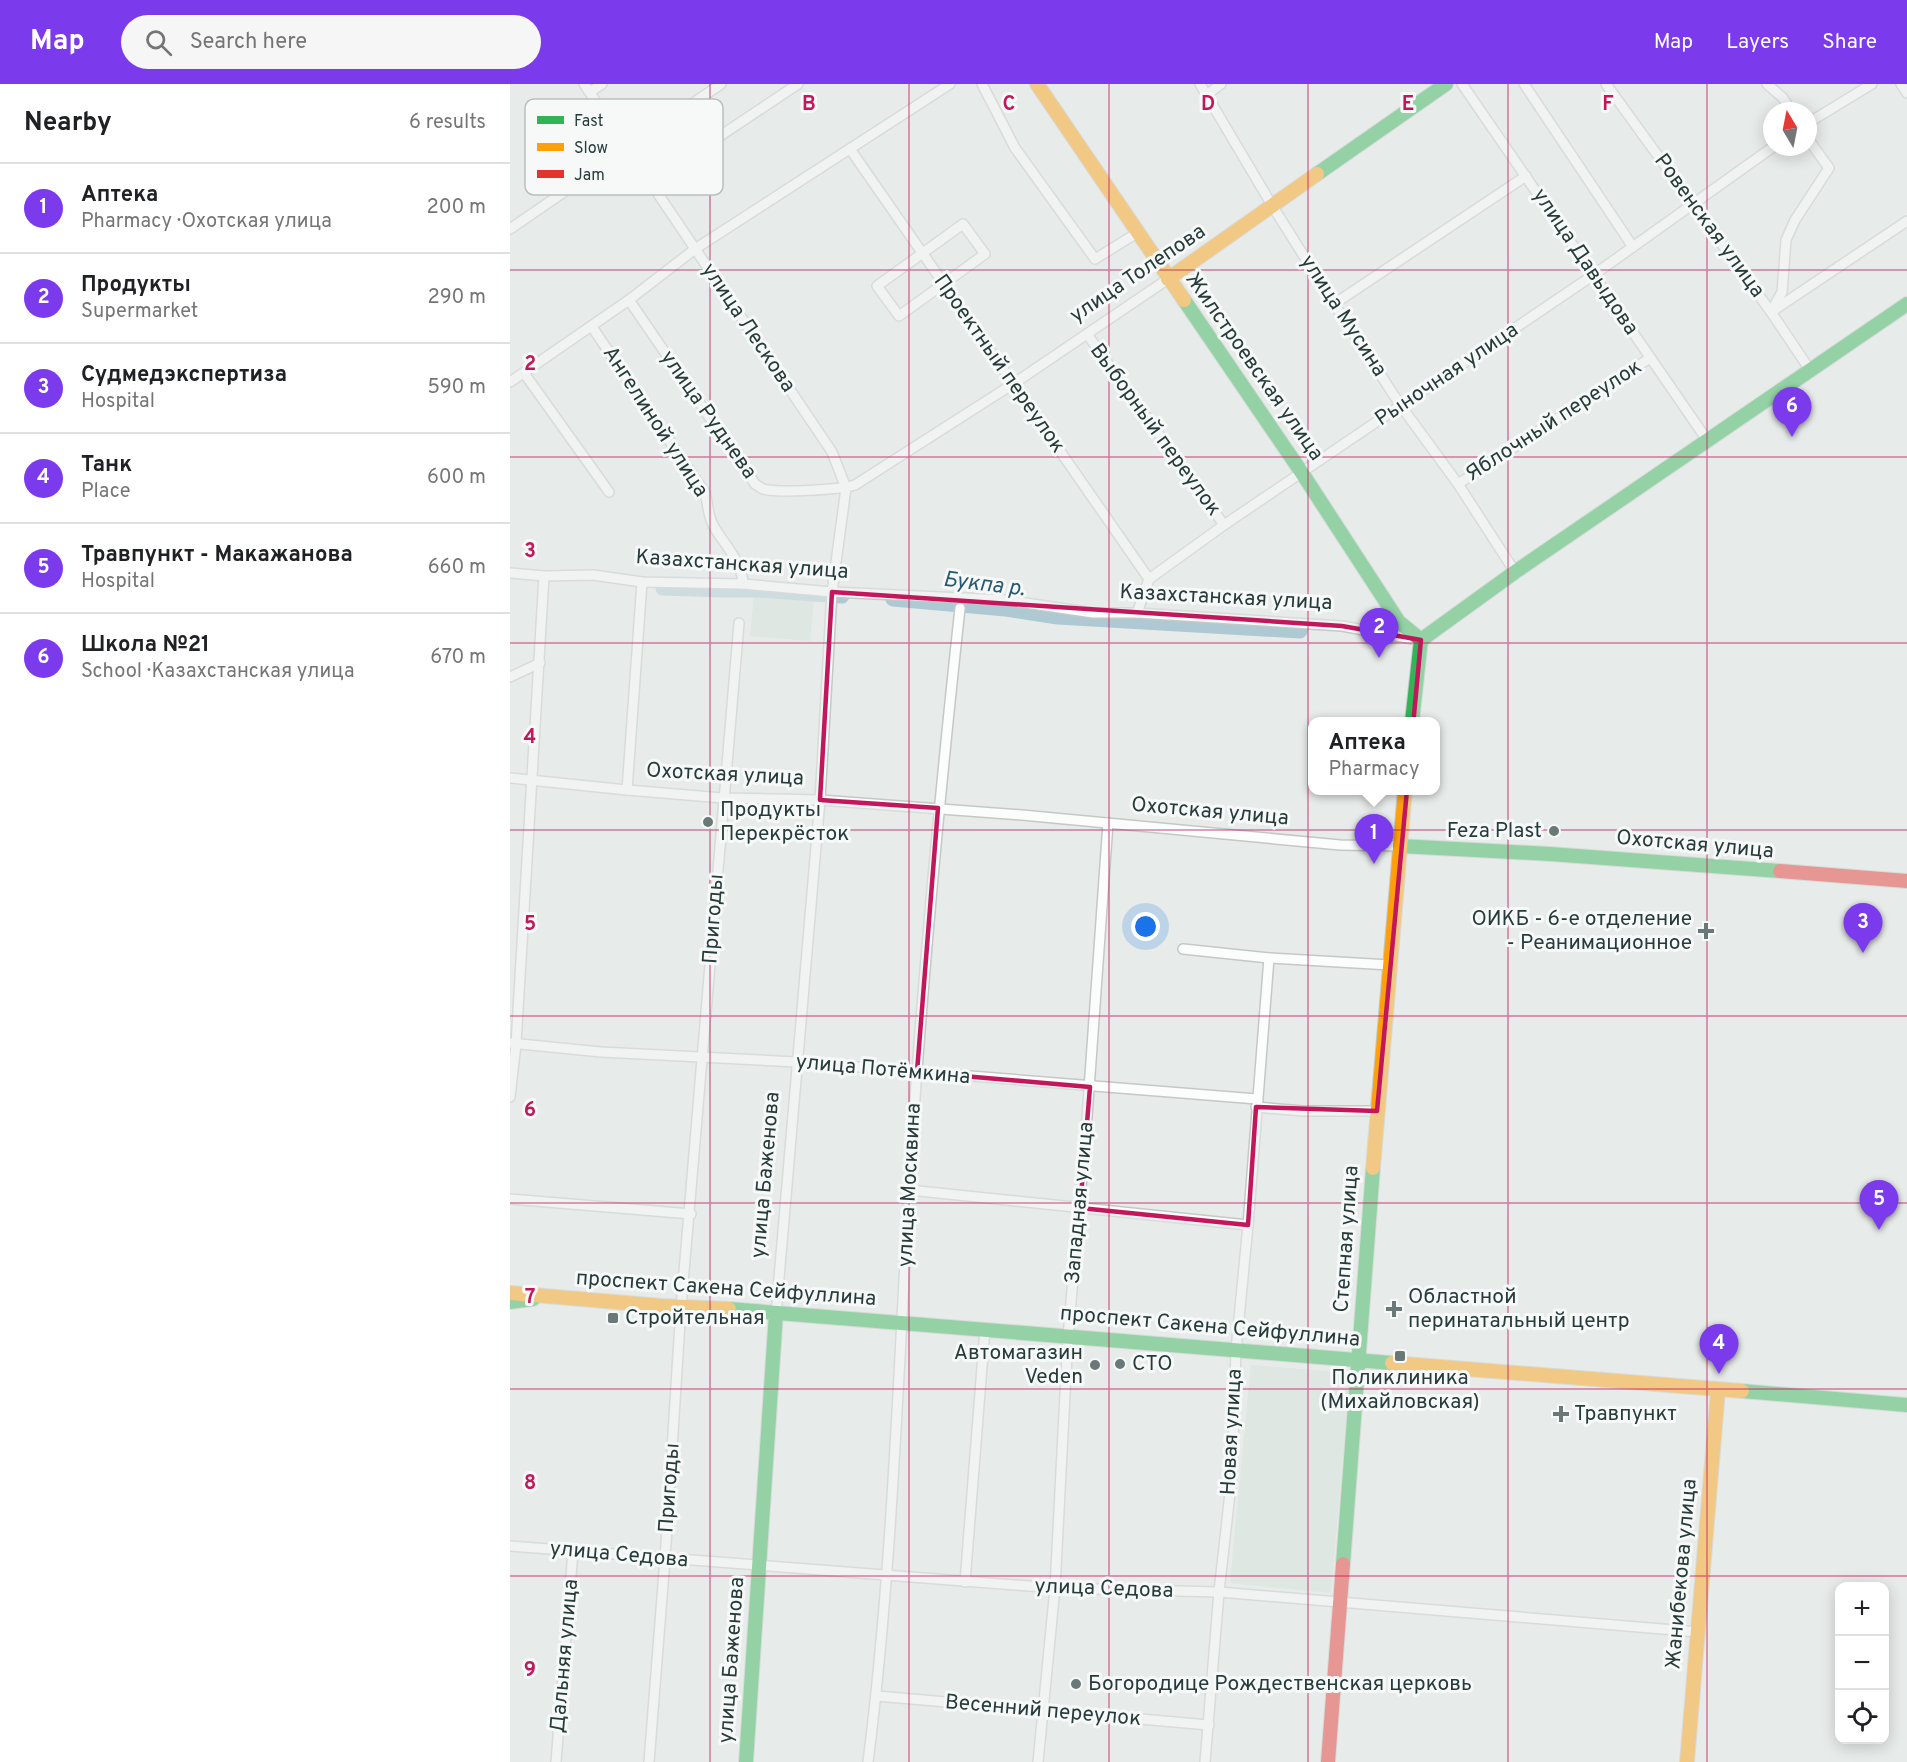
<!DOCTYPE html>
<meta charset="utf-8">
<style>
:root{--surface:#fff;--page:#f6f6f6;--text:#202124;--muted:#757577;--line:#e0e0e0;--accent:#7c3aed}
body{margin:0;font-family:Overpass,sans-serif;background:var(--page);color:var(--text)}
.controls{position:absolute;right:18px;bottom:18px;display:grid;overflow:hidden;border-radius:12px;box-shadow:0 3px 15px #0003}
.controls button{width:54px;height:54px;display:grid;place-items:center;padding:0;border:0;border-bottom:2px solid var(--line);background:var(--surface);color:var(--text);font:30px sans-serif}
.compass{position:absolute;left:1253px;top:18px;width:54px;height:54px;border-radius:50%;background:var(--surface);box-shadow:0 3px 15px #0003;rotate:350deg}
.you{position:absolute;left:636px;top:843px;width:21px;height:21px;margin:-15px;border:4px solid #fff;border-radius:50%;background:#1a73e8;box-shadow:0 0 0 9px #1a73e833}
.badge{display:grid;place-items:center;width:39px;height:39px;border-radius:50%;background:var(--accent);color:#fff;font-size:20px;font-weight:700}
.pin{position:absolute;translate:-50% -50px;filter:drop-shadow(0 2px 3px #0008)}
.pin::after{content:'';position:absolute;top:32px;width:21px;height:18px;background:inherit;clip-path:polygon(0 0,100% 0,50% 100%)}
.popup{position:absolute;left:798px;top:633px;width:132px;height:78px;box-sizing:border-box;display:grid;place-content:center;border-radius:12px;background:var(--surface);filter:drop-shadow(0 2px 4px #0005);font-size:20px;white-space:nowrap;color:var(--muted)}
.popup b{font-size:22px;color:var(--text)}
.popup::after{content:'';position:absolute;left:50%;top:100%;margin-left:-12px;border:12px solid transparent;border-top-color:var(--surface)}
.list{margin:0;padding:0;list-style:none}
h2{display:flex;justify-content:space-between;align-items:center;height:78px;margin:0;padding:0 24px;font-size:26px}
h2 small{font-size:20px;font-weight:400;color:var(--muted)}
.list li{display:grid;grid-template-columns:39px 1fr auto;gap:18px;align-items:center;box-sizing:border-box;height:90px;padding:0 24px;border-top:2px solid var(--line)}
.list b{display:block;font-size:22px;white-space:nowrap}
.list p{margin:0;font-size:20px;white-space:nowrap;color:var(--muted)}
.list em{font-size:20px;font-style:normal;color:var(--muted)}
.icon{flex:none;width:33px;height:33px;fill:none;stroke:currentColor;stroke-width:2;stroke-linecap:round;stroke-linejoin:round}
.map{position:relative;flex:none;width:1397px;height:1678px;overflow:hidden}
header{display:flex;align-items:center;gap:36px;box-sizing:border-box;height:84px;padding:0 30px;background:var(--accent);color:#fff}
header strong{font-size:28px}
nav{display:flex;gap:33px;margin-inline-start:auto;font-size:21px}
.search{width:420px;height:54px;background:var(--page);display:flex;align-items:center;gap:15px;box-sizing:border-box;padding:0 21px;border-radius:33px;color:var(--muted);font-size:22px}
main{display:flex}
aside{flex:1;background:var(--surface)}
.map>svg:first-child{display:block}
.grass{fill:#d2e2d9}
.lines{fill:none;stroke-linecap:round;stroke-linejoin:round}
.river{stroke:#aec9d3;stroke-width:15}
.street-casing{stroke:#c4c8c6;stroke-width:12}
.fast-casing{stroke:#c4c9c8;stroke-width:16}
.slow-casing{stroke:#c4c9c8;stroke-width:16}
.jam-casing{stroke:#c4c9c8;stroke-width:16}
.street{stroke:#fbfcfc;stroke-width:9}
.fast{stroke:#30b455;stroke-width:14}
.slow{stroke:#ff9f0a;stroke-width:14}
.jam{stroke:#e5322d;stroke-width:14}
.marked{fill:none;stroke:#c2185b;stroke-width:4.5;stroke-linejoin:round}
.grid{fill:none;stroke:#c2185b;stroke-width:1.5;stroke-opacity:0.55}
.poi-dot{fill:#6a7977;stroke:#f6f9f8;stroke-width:2}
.labels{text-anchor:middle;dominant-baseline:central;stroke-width:6;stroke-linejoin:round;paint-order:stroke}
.street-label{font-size:21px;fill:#273c3a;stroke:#f6f9f8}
.poi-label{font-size:21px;fill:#273c3a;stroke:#f6f9f8;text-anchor:start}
.water-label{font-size:22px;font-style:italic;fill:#275a72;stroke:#f6f9f8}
.key{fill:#f6f9f8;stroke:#b8c0bf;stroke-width:1.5}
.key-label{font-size:16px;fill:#273c3a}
.grid-label{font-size:20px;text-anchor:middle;font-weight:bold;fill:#c2185b;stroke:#f6f9f8;stroke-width:6;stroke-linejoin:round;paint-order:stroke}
</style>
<header>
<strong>Map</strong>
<div class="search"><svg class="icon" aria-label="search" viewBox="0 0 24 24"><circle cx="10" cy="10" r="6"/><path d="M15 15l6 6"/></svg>Search here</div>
<nav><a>Map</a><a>Layers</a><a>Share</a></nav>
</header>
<main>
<aside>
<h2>Nearby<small>6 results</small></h2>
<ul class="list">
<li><span class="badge">1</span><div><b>Аптека</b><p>Pharmacy · Охотская улица</p></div><em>200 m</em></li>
<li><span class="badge">2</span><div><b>Продукты</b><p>Supermarket</p></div><em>290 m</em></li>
<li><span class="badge">3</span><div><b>Судмедэкспертиза</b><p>Hospital</p></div><em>590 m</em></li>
<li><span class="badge">4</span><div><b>Танк</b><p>Place</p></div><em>600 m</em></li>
<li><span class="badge">5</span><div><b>Травпункт - Макажанова</b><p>Hospital</p></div><em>660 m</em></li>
<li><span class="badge">6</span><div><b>Школа №21</b><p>School · Казахстанская улица</p></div><em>670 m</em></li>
</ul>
</aside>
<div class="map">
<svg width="1397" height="1678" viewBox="0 0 1397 1678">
<rect width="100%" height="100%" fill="#e7ebe9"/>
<g class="grass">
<polygon points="244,512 304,517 300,557 240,552"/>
<polygon points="741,1281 840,1289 821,1509 720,1499"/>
</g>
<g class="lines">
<g class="river">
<polyline points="153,504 214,506 248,506 332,512"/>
<polyline points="383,515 496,525 548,533 790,547"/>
</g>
<g class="street-casing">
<g id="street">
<polyline points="74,0 322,368 336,404 322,508 310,716 266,1229"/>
<polyline points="472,0 505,64 585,175 627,149"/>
<polyline points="690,0 763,123 824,220 891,322 948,400 1005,488"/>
<polyline points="952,0 1197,356"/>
<polyline points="1014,0 1123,163"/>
<polyline points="1096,0 1261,228 1300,286"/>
<polyline points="1257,0 1273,14 1281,27"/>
<polyline points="1391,0 1397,9"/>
<polyline points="80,8 92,0"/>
<polyline points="698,10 711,0"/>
<polyline points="1298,39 1362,0"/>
<polyline points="1298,55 1319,84 1285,136 1276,156 1272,208 1261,228 1397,137"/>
<polyline points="340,65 639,495"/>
<polyline points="141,98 288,0"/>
<polygon points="453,140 475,170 389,232 367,202"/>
<polyline points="0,145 211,0"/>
<path d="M119,216L245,400C247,401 251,404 253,405C269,409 328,406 345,401L503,300L658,195"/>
<polyline points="824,220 1016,92"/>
<path d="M82,243L195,409C198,419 198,432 203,441C214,461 232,476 233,500"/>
<polyline points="577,250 714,441"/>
<polyline points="14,289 99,408"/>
<polyline points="0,298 119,216 185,165 440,0"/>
<polyline points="948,400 1140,274"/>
<polyline points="0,489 34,492 83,491 132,498 233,500 322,508 495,516 583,529 627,529 832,542 908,556"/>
<polyline points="627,529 639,495 714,441 1082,192 1263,63"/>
<polyline points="0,593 30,579"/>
<polyline points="0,694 117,706 213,714 310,716 512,731 830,761 890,762"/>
<polyline points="117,706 132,498"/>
<polyline points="673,865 759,874 880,881"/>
<polyline points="0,959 91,968 286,978 747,1015"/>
<polyline points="0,1013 6,960 34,492"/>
<polyline points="746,1023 793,1027 867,1027"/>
<polyline points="399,1106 738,1141"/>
<polyline points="0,1115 181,1130"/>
<polyline points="0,1462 545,1504 709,1508 1188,1548"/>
<polyline points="455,1498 475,1245"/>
<polyline points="367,1612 699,1641"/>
<polyline points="46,1678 63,1467"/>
<polyline points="139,1678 155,1475 171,1223 229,539"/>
<path d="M358,1678C382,1488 388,1295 399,1104C411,910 429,717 450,524"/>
<polyline points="528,1678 545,1504 558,1252 576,1047 598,739"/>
<polyline points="695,1678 709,1508 722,1391 726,1266 738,1141 759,874"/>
</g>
</g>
<g class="fast-casing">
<g id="fast">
<polyline points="807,90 936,0"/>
<polyline points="674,216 792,389 889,538 911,556"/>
<polyline points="911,556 1005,488 1397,220"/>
<polyline points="902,638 911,556"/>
<polyline points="890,762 1040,770 1270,787"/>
<polyline points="0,1218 23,1215"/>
<polyline points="219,1225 882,1279"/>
<polyline points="1232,1307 1397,1321"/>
<polyline points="833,1480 863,1084"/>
<polyline points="236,1678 266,1229"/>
</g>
</g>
<g class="slow-casing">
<g id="slow">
<polyline points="527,0 674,216"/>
<polyline points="658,195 807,90"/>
<polyline points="863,1084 895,706"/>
<polyline points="0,1209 152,1222 219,1225"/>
<polyline points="882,1279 1232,1307"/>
<polyline points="1177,1678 1208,1306"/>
</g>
</g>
<g class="jam-casing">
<g id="jam">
<polyline points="1270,787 1397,797"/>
<polyline points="818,1678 833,1480"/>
</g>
</g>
<use href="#street" class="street"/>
<use href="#fast" class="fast"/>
<use href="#slow" class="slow"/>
<use href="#jam" class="jam"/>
</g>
<path d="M0 0H1397V1678H0ZM322,508L832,542L911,556L867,1027L746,1023L738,1141L570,1124L580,1003L407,988L428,724L310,716Z" fill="#e7ebe9" fill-opacity=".55" fill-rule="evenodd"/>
<path class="marked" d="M322,508L832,542L911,556L867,1027L746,1023L738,1141L570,1124L580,1003L407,988L428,724L310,716Z"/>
<path class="grid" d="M200,0V1678M399,0V1678M599,0V1678M798,0V1678M998,0V1678M1197,0V1678M0,186H1397M0,373H1397M0,559H1397M0,746H1397M0,932H1397M0,1119H1397M0,1305H1397M0,1492H1397"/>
<g class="poi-dot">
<circle cx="198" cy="738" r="6"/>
<circle cx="1044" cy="747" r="6"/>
<path d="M1193 838h6v6h6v6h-6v6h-6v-6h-6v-6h6z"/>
<path d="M881 1216h6v6h6v6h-6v6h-6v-6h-6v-6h6z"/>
<rect x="97" y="1228" width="12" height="12" rx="3"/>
<rect x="884" y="1266" width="12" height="12" rx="3"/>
<circle cx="610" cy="1280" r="6"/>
<circle cx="585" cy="1281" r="6"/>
<path d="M1048 1321h6v6h6v6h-6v6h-6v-6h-6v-6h6z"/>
<circle cx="566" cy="1600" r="6"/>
</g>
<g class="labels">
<g class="street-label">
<text transform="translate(1199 142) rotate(54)">Ровенская улица</text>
<text transform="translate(1075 178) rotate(56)">улица Давыдова</text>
<text transform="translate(628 190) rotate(-34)">улица Толепова</text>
<text transform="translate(833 232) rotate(57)">улица Мусина</text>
<text transform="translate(238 244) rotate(56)">улица Лескова</text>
<text transform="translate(489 280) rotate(55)">Проектный переулок</text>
<text transform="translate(744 283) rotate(55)">Жилстроевская улица</text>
<text transform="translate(937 291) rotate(-34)">Рыночная улица</text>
<text transform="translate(198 331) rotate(55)">улица Руднева</text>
<text transform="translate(1044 337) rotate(-33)">Яблочный переулок</text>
<text transform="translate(145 338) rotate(57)">Ангелиной улица</text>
<text transform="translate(645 346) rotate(54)">Выборный переулок</text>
<text transform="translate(232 481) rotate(4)">Казахстанская улица</text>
<text transform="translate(716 514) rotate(3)">Казахстанская улица</text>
<text transform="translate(215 691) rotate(3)">Охотская улица</text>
<text transform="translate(700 728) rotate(5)">Охотская улица</text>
<text transform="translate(1185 761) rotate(5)">Охотская улица</text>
<text transform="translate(204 835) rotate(-86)">Пригоды</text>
<text transform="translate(373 986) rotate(5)">улица Потёмкина</text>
<text transform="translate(256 1091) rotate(-85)">улица Баженова</text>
<text transform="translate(400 1101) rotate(-87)">улица Москвина</text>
<text transform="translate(570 1119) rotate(-85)">Западная улица</text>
<text transform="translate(837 1155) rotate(-86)">Степная улица</text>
<text transform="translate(216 1205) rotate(4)">проспект Сакена Сейфуллина</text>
<text transform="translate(700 1243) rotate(5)">проспект Сакена Сейфуллина</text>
<text transform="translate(722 1348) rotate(-87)">Новая улица</text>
<text transform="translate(160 1404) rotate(-86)">Пригоды</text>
<text transform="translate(109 1471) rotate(5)">улица Седова</text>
<text transform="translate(1172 1490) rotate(-85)">Жанибекова улица</text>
<text transform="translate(594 1505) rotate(2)">улица Седова</text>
<text transform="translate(55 1572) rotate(-85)">Дальняя улица</text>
<text transform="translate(222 1576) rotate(-86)">улица Баженова</text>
<text transform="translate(533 1627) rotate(5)">Весенний переулок</text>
</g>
<g class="poi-label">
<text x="210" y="726">Продукты<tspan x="210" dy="24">Перекрёсток</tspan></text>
<text x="1032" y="747" text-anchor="end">Feza Plast</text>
<text x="1182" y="835" text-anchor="end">ОИКБ - 6-е отделение<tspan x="1182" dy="24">- Реанимационное</tspan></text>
<text x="898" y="1213">Областной<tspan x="898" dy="24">перинатальный центр</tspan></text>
<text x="115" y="1234">Стройтельная</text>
<text x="573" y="1269" text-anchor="end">Автомагазин<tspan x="573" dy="24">Veden</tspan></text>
<text x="622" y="1280">СТО</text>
<text x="890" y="1294" text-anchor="middle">Поликлиника<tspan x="890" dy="24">(Михайловская)</tspan></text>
<text x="1064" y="1330">Травпункт</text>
<text x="578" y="1600">Богородице Рождественская церковь</text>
</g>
<g class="water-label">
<text transform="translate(474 501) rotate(7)">Букпа р.</text>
</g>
</g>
<rect x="15" y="15" width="198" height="96" rx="9" class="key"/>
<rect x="27" y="32" width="27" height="8" fill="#30b455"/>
<rect x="27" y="59" width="27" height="8" fill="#ff9f0a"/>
<rect x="27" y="86" width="27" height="8" fill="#e5322d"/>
<g class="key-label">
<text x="64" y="42">Fast</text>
<text x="64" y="69">Slow</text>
<text x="64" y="96">Jam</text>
</g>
<g class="grid-label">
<text x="299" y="26">B</text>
<text x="499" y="26">C</text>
<text x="698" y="26">D</text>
<text x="898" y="26">E</text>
<text x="1098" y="26">F</text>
<text x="20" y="286">2</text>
<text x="20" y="473">3</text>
<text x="20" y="659">4</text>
<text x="20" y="846">5</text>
<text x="20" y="1032">6</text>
<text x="20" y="1219">7</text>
<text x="20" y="1405">8</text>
<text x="20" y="1592">9</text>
</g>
</svg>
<div class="controls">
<button>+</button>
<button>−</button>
<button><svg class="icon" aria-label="locate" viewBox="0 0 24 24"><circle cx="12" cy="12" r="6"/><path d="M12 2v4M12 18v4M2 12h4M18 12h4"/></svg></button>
</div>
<svg class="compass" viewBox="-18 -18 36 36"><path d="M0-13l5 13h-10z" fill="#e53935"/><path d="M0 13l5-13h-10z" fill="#757577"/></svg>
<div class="you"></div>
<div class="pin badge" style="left:864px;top:780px">1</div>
<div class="popup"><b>Аптека</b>Pharmacy</div>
<div class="pin badge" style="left:869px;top:574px">2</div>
<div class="pin badge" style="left:1353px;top:869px">3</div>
<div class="pin badge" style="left:1209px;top:1290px">4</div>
<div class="pin badge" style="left:1369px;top:1146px">5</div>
<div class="pin badge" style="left:1282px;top:353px">6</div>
</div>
</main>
